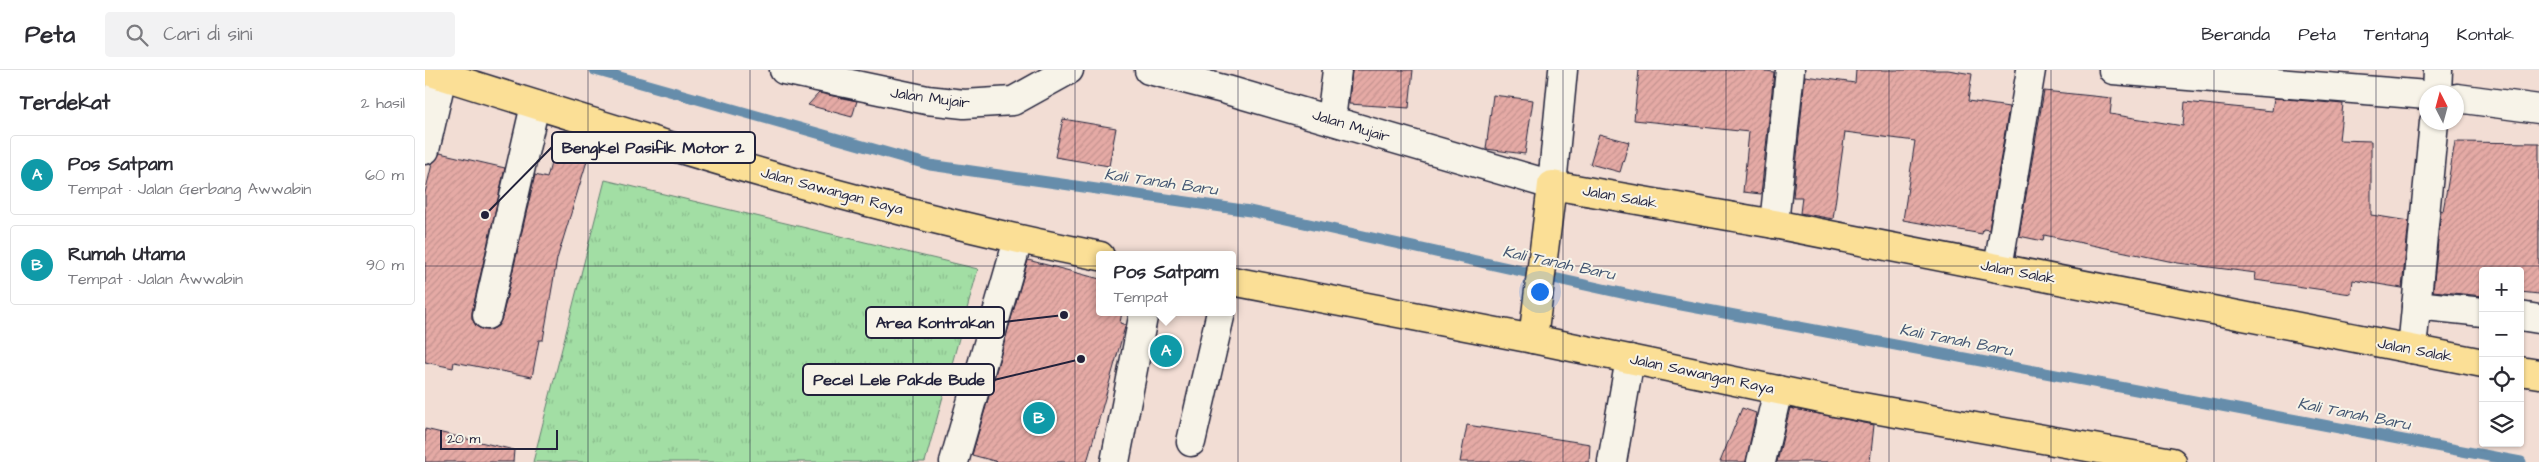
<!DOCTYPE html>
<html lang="id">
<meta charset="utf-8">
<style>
:root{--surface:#fff;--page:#f2f2f3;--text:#2b2b33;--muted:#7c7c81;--line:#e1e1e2;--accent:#d1495b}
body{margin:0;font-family:"Architects Daughter",sans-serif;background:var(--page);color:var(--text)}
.controls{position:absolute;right:15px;bottom:15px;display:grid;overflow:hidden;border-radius:5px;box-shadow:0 1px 4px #0004}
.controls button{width:45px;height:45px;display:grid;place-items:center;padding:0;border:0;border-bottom:1px solid var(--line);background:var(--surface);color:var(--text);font:25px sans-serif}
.compass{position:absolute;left:1994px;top:15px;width:45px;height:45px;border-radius:50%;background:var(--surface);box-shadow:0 1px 4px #0004;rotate:354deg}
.scale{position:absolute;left:15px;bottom:12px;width:118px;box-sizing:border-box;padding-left:5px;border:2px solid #22223b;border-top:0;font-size:14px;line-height:18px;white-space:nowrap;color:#22223b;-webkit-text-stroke:4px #f7f3e8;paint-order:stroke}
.you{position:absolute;left:1114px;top:221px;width:18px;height:18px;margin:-12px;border:4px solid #fff;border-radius:50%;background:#1a73e8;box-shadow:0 0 0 8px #1a73e833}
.badge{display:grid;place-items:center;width:32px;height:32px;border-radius:50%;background:var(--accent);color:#fff;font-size:16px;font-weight:700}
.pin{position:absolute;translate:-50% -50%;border:2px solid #fff;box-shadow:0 1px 5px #0006}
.popup{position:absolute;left:671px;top:181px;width:140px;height:65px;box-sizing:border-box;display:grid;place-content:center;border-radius:5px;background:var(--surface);filter:drop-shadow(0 1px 4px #0005);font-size:16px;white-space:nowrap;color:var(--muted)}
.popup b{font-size:19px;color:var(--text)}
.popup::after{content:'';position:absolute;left:50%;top:100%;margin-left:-10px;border:10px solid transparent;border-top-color:var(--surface)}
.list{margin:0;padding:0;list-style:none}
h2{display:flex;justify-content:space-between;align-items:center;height:65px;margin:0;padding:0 20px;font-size:21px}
h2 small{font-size:16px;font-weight:400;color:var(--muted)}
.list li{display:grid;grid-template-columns:32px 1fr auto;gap:15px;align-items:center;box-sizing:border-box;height:80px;margin:0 10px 10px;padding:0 10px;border:1px solid var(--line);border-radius:5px}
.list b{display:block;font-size:19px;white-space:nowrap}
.list p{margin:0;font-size:16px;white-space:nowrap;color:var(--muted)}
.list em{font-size:16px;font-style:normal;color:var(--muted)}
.icon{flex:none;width:28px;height:28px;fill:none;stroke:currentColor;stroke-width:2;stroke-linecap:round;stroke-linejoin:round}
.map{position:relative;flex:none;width:2114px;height:392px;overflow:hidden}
header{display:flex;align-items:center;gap:30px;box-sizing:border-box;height:70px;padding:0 25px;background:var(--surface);border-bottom:1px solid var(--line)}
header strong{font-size:24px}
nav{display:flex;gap:28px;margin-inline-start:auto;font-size:18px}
.search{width:350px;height:45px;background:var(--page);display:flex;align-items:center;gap:12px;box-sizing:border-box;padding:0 18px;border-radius:5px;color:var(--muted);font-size:19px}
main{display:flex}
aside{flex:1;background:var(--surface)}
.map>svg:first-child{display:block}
.grass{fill:url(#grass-tufts);stroke:#628070}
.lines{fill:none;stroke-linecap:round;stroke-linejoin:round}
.stream{stroke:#668dab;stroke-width:11}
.building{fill:url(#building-hatch);stroke:#22223b}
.minor-casing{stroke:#22223b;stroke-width:31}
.highway-casing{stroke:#22223b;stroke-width:31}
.minor{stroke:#f7f3e8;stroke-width:28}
.highway{stroke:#fbdf96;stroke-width:28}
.grid{fill:none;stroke:#22223b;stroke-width:1;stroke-opacity:0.55}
.labels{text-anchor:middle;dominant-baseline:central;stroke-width:4;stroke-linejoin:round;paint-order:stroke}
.street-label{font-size:15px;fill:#22223b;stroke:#f7f3e8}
.water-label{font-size:16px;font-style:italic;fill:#445773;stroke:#f7f3e8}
.leader{fill:none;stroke:#22223b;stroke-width:2}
.callout-dot{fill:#22223b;stroke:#f7f3e8;stroke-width:2}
.callout{fill:#f7f3e8;stroke:#22223b;stroke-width:2}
.callout-label{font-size:16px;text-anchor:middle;font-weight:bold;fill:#22223b}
</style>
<header>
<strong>Peta</strong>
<div class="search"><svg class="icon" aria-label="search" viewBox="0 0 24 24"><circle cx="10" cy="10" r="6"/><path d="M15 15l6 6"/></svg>Cari di sini</div>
<nav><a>Beranda</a><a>Peta</a><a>Tentang</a><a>Kontak</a></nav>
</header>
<main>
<aside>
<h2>Terdekat<small>2 hasil</small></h2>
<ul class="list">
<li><span class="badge" style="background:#0f9aa8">A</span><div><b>Pos Satpam</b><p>Tempat · Jalan Gerbang Awwabin</p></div><em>60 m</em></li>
<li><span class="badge" style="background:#0f9aa8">B</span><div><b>Rumah Utama</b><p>Tempat · Jalan Awwabin</p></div><em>90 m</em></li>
</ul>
</aside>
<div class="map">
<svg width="2114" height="392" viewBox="0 0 2114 392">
<defs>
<pattern id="grass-tufts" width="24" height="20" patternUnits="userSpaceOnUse" patternTransform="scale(1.25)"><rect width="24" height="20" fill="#a2dea4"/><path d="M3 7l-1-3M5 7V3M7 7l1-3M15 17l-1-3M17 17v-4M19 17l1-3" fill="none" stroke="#8bbe8e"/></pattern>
<pattern id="building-hatch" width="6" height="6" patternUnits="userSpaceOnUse" patternTransform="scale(1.25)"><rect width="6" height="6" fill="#e5aaa5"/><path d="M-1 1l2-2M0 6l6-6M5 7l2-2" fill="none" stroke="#c4928f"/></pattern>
</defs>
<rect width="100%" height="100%" fill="#f2ddd4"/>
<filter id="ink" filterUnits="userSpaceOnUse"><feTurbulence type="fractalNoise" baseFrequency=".02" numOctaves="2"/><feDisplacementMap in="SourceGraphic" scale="10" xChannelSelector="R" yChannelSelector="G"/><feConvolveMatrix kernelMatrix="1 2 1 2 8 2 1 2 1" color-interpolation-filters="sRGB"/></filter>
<g filter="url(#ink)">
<polygon class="grass" points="180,110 553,199 500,392 108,392"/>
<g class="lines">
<polyline class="stream" points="170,0 505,95 825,141 1219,228 2096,392"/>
</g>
<g class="building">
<polygon points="927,0 988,0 984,38 924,34"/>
<polygon points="1214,0 1331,0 1349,2 1336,124 1318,122 1324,62 1209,50"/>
<polygon points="1431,0 1523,0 1547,4 1543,31 1584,37 1564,160 1558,159 1557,164 1478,150 1490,71 1420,62 1408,149 1375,143 1377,127 1368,127 1380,6 1430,13"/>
<polygon points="1619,21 1687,28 1685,44 1758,56 1760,32 1847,41 1849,28 1918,34 1914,70 1946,71 1946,145 1984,151 1977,218 1928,210 1926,224 1830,210 1831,203 1753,193 1619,165 1618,171 1594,166"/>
<polygon points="394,23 432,31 427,47 383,35"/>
<polygon points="1068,25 1108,30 1100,84 1061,79"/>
<polygon points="638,49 691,58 684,96 630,87"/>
<polygon points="1174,64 1204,72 1195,102 1165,94"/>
<polygon points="2030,72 2114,73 2114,224 2095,222 2095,201 2058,201 2058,226 2008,221 2016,140 2018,141"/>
<polygon points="129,82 162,91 132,189 118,270 114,270 107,307 29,292 28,298 0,292 0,123 7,94 15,83 80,98 47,242 47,249 51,256 58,260 66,260 73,256 77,248 110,105 122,108"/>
<polygon points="603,190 675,209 675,242 697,242 695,253 701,255 700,257 662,392 573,392 547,385"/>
<polygon points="1317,338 1331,343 1321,392 1295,392"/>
<polygon points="1365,338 1449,355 1445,392 1352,392"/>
<polygon points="1042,355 1165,374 1164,392 1035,392"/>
<polygon points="0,359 89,380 88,392 0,392"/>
</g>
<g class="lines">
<g class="minor-casing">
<g id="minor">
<polyline points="359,0 502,30 539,34 588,31 644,0"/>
<polyline points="724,0 802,20 1127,115 1138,0"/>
<polyline points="1688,0 2002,25"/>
<polyline points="2012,22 2013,0"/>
<polyline points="2032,28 2114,39"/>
<polyline points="906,50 912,0"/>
<polyline points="0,80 17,6"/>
<polyline points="1349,154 1365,0"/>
<polyline points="1573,198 1606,0"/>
<polyline points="1991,235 2058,242"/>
<polyline points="62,245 110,35"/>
<polyline points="2095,246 2114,249"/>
<polyline points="1987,279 2009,52"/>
<polyline points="766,372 796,242"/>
<polyline points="529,392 593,170"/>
<polyline points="690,392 719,242"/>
<polyline points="1187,392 1205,289"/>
<polyline points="1336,392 1353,320"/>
</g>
</g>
<g class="highway-casing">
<g id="highway">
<path d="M0,0C222,70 446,141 675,186"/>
<polyline points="807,211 1108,269 1415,333 1747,392"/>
<polyline points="1108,269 1127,115 1349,154 2058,293"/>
<polyline points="2095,301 2114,304"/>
</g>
</g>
<use href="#minor" class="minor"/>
<use href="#highway" class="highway"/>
</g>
</g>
<path class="grid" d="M163,0V392M325,0V392M488,0V392M650,0V392M813,0V392M976,0V392M1138,0V392M1301,0V392M1464,0V392M1626,0V392M1789,0V392M1951,0V392M0,196H2114"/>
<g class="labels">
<g class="street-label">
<text transform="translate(505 28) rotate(8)">Jalan Mujair</text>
<text transform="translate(926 56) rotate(17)">Jalan Mujair</text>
<text transform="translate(407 121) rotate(15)">Jalan Sawangan Raya</text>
<text transform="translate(1195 127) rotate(10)">Jalan Salak</text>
<text transform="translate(1593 202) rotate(11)">Jalan Salak</text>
<text transform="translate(1990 280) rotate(11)">Jalan Salak</text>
<text transform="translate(1277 304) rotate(12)">Jalan Sawangan Raya</text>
</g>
<g class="water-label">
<text transform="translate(736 112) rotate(8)">Kali Tanah Baru</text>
<text transform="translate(1134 193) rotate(12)">Kali Tanah Baru</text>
<text transform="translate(1531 270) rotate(11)">Kali Tanah Baru</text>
<text transform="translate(1929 344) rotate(11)">Kali Tanah Baru</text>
</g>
</g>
<path class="leader" d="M60 145L127 77M639 245L579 252M656 289L569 310"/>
<g class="callout-dot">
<circle cx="60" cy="145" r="5"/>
<circle cx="639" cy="245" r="5"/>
<circle cx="656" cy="289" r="5"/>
</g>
<g class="callout">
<rect x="127" y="62" width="203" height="31" rx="5"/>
<rect x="441" y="237" width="138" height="31" rx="5"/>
<rect x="378" y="294" width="191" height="31" rx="5"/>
</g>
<g class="callout-label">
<text x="228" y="83">Bengkel Pasifik Motor 2</text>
<text x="510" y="258">Area Kontrakan</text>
<text x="474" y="315">Pecel Lele Pakde Bude</text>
</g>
</svg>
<div class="controls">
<button>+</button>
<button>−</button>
<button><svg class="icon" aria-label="locate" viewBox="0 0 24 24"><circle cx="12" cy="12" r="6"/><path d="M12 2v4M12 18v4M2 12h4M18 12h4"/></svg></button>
<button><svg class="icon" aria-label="layers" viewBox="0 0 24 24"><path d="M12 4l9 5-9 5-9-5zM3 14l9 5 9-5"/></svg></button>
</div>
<svg class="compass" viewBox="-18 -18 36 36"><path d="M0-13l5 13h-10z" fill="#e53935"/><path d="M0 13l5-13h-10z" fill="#7c7c81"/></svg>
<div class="scale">20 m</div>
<div class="you"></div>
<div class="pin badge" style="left:741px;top:281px;background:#0f9aa8">A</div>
<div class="popup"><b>Pos Satpam</b>Tempat</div>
<div class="pin badge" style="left:614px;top:348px;background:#0f9aa8">B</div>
</div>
</main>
